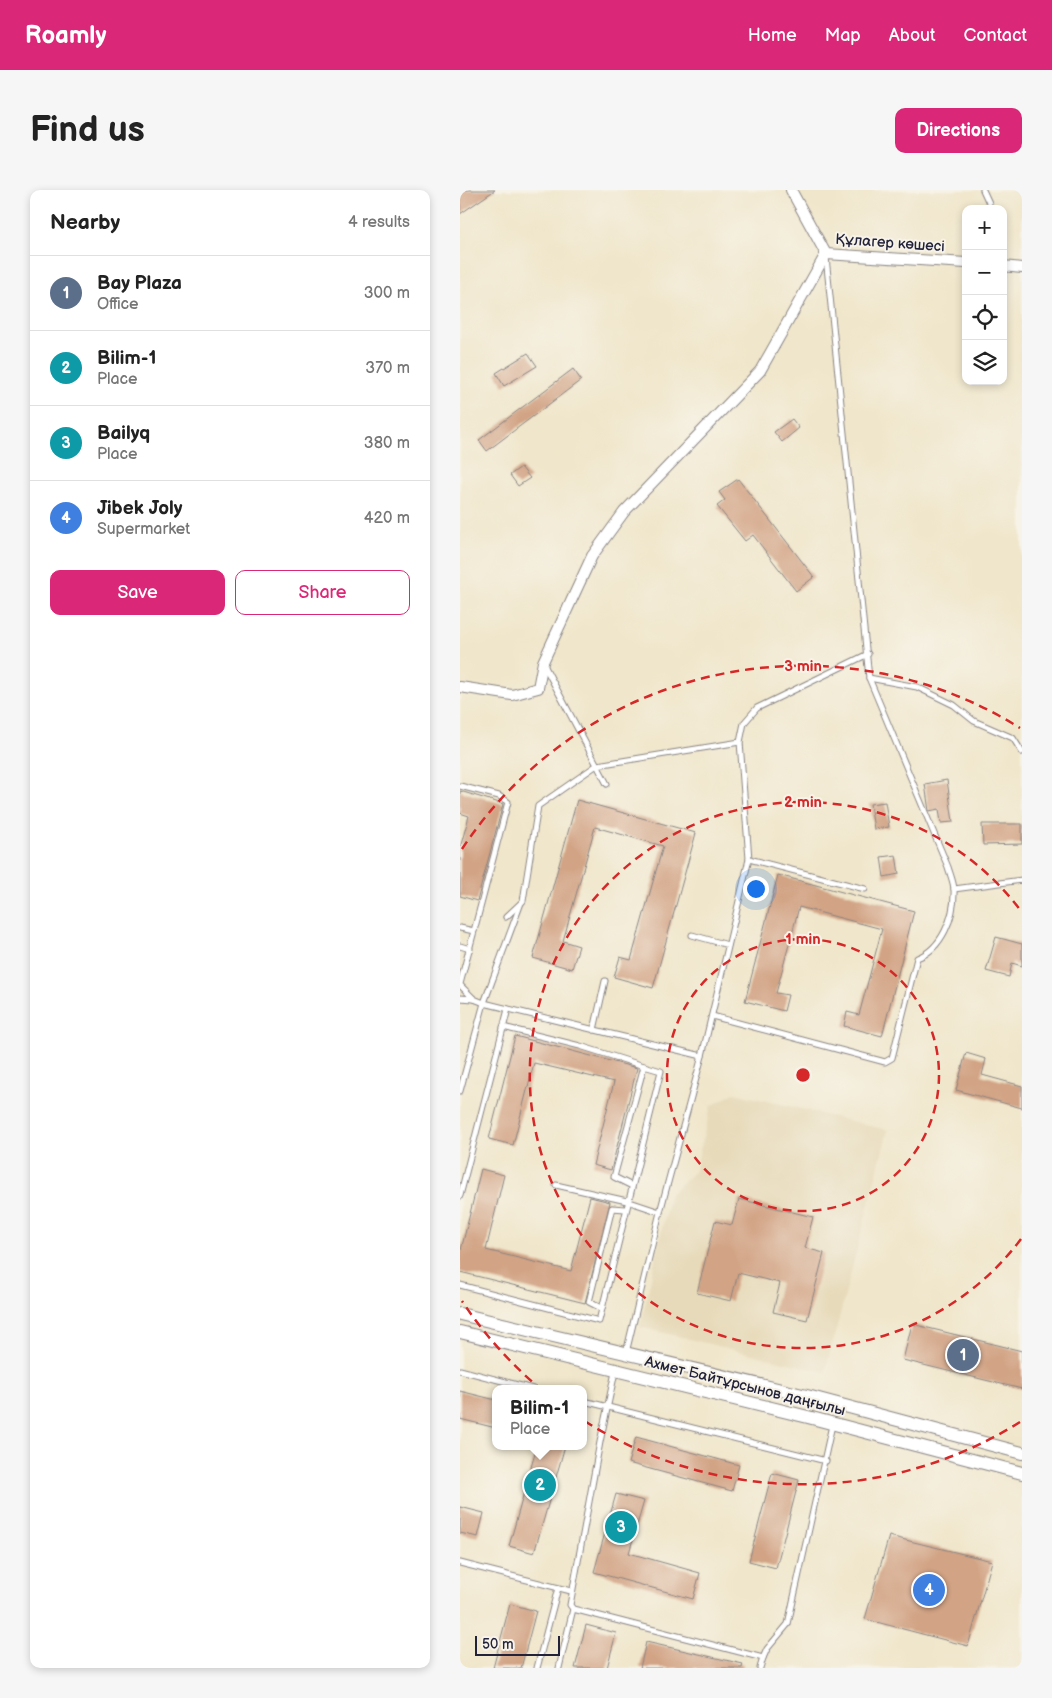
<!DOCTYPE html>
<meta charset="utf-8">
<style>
:root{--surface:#fff;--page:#f6f6f6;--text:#222;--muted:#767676;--line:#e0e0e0;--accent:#db2777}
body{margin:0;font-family:"Balsamiq Sans",sans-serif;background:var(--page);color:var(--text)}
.controls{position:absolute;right:15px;top:15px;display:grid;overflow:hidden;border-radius:10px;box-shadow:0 2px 8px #0003}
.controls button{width:45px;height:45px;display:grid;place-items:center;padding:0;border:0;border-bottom:1px solid var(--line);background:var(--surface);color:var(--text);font:25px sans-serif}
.scale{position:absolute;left:15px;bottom:12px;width:85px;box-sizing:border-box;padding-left:5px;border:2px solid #22223b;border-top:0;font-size:14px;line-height:18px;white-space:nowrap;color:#22223b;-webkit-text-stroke:4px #f7f3e8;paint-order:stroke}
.you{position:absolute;left:295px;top:698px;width:18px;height:18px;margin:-12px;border:4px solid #fff;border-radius:50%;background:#1a73e8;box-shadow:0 0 0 8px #1a73e833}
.badge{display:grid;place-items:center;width:32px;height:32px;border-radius:50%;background:var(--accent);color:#fff;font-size:16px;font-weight:700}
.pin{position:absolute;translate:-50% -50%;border:2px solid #fff;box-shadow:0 1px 5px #0006}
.popup{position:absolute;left:32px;top:1195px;width:95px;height:65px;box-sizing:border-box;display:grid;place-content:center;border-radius:10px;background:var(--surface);filter:drop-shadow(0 1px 4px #0005);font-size:16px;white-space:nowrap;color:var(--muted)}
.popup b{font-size:19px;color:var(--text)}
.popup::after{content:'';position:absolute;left:50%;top:100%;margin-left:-10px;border:10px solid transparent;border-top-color:var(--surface)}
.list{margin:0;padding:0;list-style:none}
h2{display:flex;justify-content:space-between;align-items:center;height:65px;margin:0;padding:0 20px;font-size:21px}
h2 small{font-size:16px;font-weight:400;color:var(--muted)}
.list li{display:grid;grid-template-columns:32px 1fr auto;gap:15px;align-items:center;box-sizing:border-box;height:75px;padding:0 20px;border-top:1px solid var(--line)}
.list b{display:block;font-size:19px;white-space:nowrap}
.list p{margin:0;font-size:16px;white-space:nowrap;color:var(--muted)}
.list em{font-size:16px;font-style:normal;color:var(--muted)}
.actions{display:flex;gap:10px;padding:15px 20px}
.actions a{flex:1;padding:11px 0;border:1px solid var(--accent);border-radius:10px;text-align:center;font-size:18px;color:var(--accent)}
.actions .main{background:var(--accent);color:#fff}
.icon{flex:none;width:28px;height:28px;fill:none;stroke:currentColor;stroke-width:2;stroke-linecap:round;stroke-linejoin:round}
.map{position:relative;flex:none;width:562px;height:1478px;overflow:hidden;border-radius:10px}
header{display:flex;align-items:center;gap:30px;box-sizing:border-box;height:70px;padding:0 25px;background:var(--accent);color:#fff}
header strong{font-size:24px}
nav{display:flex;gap:28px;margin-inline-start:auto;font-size:18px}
.intro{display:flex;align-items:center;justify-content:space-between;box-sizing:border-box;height:120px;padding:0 30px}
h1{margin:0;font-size:35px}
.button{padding:12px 22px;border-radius:10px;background:var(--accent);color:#fff;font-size:18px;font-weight:700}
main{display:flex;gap:30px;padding:0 30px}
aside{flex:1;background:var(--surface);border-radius:10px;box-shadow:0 2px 8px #0003}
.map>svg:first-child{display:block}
.built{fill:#e7daba}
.building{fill:#d2a384}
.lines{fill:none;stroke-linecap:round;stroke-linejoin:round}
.service-casing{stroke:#898483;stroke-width:7}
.minor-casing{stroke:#898483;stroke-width:12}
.tertiary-casing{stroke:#898483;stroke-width:14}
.service{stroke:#fff;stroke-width:5}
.minor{stroke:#fff;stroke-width:10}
.tertiary{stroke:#fff;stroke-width:12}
.ring{fill:none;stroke:#d62828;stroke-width:2.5;stroke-dasharray:9 6}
.labels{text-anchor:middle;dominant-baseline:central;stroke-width:4;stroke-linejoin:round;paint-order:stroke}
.street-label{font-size:15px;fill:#22223b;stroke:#f7f3e8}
.centre{fill:#d62828;stroke:#f7f3e8;stroke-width:2.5}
.ring-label{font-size:15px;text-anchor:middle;font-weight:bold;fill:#d62828;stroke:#f7f3e8;stroke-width:4;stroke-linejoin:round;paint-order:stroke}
</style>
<header>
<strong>Roamly</strong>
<nav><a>Home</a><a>Map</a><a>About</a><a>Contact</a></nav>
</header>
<div class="intro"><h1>Find us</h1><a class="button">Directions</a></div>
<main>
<aside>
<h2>Nearby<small>4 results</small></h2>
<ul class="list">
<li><span class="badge" style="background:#5c6f8a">1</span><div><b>Bay Plaza</b><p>Office</p></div><em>300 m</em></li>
<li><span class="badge" style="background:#0f9aa8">2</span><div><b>Bilim-1</b><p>Place</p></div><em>370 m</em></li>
<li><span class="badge" style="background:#0f9aa8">3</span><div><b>Bailyq</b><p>Place</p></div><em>380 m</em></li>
<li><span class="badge" style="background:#3f7fe0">4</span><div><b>Jibek Joly</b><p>Supermarket</p></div><em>420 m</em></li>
</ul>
<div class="actions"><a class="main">Save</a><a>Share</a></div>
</aside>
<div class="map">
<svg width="562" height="1478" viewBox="0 0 562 1478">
<rect width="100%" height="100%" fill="#f7f3e8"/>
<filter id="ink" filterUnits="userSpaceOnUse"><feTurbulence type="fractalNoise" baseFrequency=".02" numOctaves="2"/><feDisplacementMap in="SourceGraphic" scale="10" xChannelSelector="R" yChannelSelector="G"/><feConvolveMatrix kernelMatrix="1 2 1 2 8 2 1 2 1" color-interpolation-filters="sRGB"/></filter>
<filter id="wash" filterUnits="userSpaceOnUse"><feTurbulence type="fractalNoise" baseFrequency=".0096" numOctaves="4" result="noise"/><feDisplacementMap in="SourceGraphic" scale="20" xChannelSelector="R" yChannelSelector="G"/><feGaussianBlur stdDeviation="1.12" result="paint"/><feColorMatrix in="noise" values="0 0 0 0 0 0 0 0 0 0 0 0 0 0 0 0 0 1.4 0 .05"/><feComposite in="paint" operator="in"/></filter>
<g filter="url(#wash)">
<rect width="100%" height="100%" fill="#f0e6cb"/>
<polygon class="built" points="274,903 428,940 365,1182 180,1137 210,1004 235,981 251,916"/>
<g id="blocks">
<g class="building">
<polygon points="0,0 35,0 0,24"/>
<polygon points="68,163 77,176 44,196 36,183"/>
<polygon points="113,179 121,190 27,261 19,250"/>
<polygon points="332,229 339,238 322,252 314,242"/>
<polygon points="61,277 70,288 58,296 50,285"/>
<polygon points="278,289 354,387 336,401 293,345 285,351 257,316 265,310 259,302"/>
<polygon points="487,590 493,632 481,633 479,619 469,621 465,594"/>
<polygon points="0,601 43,614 17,711 0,706 0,658 9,626 0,623"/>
<polygon points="117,610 236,643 193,798 154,787 160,767 171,770 203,656 135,637 103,751 119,756 112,779 73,768"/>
<polygon points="425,612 429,637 414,639 410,614"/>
<polygon points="522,634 562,634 562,654 523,655"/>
<polygon points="436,665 439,684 424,687 421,667"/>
<polygon points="318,685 454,721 422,846 384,836 387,822 399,825 422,739 339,717 316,803 328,805 324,821 285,811"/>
<polygon points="536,747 562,754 562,776 552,773 549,787 526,781"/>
<polygon points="55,846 177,878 151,980 133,975 154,892 74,873 53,955 29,949"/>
<polygon points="506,863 526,869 522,885 562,896 562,918 496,900"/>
<polygon points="21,979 44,985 26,1060 111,1081 130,1007 150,1012 125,1113 0,1082 0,1064"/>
<polygon points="279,1009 353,1027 345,1058 364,1063 347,1130 313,1122 320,1093 278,1083 271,1111 237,1103 255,1031 272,1035"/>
<polygon points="452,1134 562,1161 562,1199 443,1170"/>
<polygon points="0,1201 36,1210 36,1238 0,1229"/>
<polygon points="176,1247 279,1275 272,1301 168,1273"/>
<polygon points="77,1256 105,1256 74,1363 49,1356"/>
<polygon points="312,1283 339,1290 316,1378 289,1371"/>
<polygon points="156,1304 184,1311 169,1363 240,1383 233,1409 134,1382"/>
<polygon points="0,1317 24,1323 18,1347 0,1343"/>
<polygon points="429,1346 532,1371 508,1456 405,1429"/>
<polygon points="50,1414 76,1421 61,1478 33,1478"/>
<polygon points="126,1435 156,1443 147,1478 115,1478"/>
<polygon points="186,1452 283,1474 282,1478 180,1478"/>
</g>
</g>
</g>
<g filter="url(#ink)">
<use href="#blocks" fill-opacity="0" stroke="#898483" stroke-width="1"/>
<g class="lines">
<g class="service-casing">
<g id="service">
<polyline points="523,0 529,13 528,19"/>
<polyline points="84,475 147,594"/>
<polyline points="409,488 457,497 494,515 514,531 553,548 562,562"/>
<polyline points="0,596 39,606 48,612 0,794"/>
<polyline points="289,669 405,699"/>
<polyline points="494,699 562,690"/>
<polyline points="46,727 63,711 78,616 137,575 280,552 284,533 297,518 408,464"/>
<polyline points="0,738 14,741"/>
<polyline points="232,745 268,755"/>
<polyline points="0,756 10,759"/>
<polyline points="0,795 14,809 24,813 61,713"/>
<polyline points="0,808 14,809"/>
<path d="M252,826L425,872L432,868L457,768C482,759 495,726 494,700C494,693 490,684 488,677L409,488L366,67"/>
<polyline points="43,837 120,856 184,876"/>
<polyline points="134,840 145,791"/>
<polyline points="0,901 24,813 242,866"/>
<polyline points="96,995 167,1011 200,1022 166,1163"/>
<polyline points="0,1006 48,819"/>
<polyline points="200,1022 242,866 289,669 280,552"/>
<polyline points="0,1095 139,1131 201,881 184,876 154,987 172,996"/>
<polyline points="141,1118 129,1112 152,1018 165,1019"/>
<polyline points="0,1180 73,1199"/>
<polyline points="155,1182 140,1252 110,1415 113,1419 303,1468 300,1478"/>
<polyline points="124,1211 366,1271"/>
<polyline points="0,1373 111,1401"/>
<polyline points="303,1468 307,1459 328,1434 372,1235"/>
<polyline points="77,1478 98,1398"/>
<polyline points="99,1478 113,1419"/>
</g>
</g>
<g class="minor-casing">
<g id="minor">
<polyline points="331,0 366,64 506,73"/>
<polyline points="543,76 562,78"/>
<polyline points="0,497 52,505 78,498 83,472 132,366 164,322 300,181 366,64"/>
</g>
</g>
<g class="tertiary-casing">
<g id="tertiary">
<polyline points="0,1124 351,1207 562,1263"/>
<polyline points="0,1142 348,1227 562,1283"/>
</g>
</g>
<use href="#service" class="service"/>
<use href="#minor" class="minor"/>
<use href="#tertiary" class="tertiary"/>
</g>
</g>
<g class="ring">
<circle cx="343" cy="885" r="136"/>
<path d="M561 1049A273 273 0 1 1 561 721"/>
<path d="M560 1232A409 409 0 0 1 2 1111M2 659A409 409 0 0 1 560 538"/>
</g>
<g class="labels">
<g class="street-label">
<text transform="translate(430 53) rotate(4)">Құлагер көшесі</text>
<text transform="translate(285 1196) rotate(14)">Ахмет Байтұрсынов даңғылы</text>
</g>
</g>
<circle cx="343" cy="885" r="8" class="centre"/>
<g class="ring-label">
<text x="343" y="481">3 min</text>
<text x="343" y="617">2 min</text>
<text x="343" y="754">1 min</text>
</g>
</svg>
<div class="controls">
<button>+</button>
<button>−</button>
<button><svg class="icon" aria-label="locate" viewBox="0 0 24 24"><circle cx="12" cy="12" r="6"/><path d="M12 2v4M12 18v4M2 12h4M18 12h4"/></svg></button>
<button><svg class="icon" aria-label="layers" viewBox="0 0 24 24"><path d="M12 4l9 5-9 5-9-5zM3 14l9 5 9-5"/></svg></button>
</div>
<div class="scale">50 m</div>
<div class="you"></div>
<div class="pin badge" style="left:503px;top:1165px;background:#5c6f8a">1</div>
<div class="pin badge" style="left:80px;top:1295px;background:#0f9aa8">2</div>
<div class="popup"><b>Bilim-1</b>Place</div>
<div class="pin badge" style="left:161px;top:1337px;background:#0f9aa8">3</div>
<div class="pin badge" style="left:469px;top:1400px;background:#3f7fe0">4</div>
</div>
</main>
